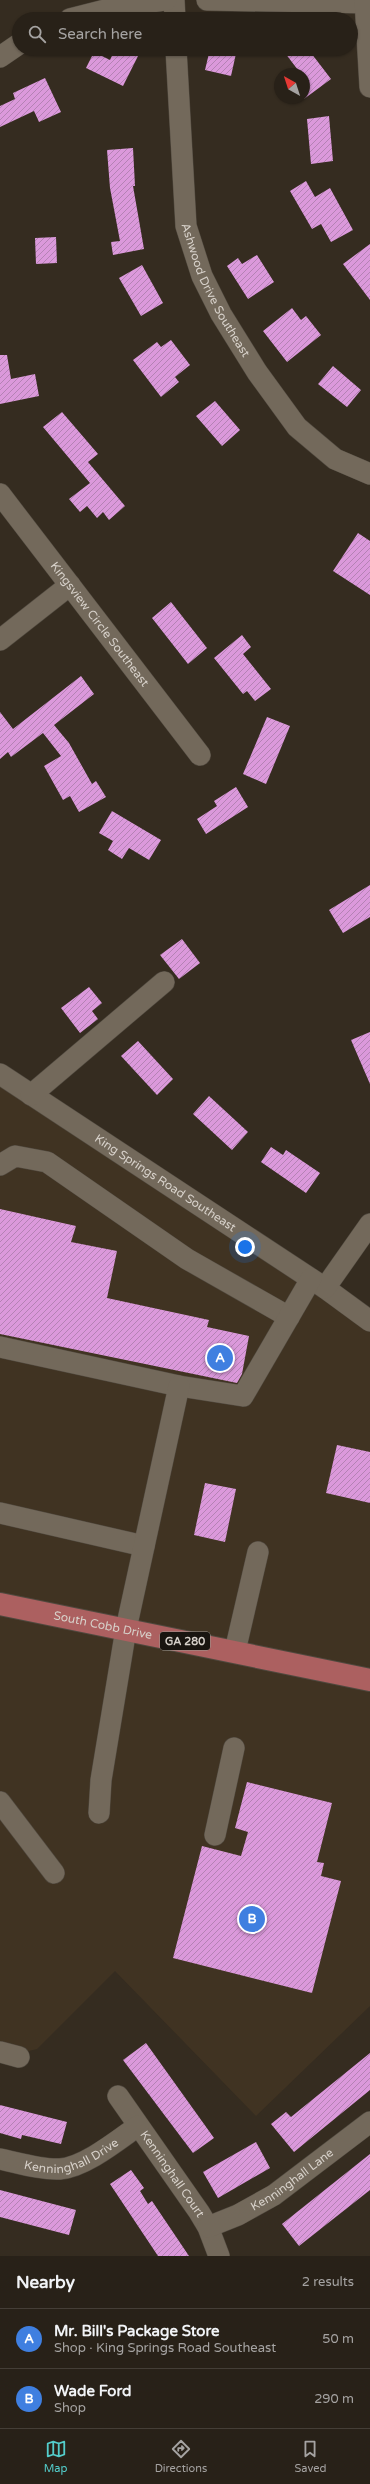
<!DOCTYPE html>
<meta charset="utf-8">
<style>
:root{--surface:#282118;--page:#302921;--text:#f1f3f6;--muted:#a5a3a2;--line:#443e37;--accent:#53cdcb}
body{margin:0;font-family:"Varela Round",sans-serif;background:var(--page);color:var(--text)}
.compass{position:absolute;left:274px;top:68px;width:36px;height:36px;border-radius:50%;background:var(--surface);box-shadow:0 1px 3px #0004;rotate:321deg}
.you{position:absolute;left:245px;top:1247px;width:14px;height:14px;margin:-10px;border:3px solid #fff;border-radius:50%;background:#1a73e8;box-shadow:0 0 0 6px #1a73e833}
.badge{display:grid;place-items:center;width:26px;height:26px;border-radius:50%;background:var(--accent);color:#fff;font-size:13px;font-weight:700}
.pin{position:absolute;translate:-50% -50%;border:2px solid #fff;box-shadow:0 1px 4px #0006}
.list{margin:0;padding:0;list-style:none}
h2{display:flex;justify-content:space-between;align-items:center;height:52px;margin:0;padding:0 16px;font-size:17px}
h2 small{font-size:13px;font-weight:400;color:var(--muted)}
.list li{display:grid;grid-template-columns:26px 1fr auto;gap:12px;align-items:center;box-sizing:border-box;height:60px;padding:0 16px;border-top:1px solid var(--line)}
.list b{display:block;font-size:15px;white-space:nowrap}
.list p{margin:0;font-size:13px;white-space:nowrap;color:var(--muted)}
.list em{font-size:13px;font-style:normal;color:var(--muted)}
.icon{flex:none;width:22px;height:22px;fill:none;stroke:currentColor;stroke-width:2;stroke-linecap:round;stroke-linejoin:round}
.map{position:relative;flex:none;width:370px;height:2256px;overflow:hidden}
.search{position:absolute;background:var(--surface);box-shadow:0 1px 3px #0004;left:12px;right:12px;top:12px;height:44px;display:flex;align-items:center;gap:10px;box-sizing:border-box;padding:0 14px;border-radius:22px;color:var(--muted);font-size:15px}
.sheet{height:172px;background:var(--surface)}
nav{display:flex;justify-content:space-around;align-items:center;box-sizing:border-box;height:56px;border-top:1px solid var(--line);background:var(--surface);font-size:11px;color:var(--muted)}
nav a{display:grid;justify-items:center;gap:2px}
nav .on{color:var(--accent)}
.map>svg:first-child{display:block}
.built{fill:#403322}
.building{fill:url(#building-hatch)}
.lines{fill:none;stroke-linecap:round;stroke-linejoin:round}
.minor-casing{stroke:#50493f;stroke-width:22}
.major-casing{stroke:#50493f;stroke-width:24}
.minor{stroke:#73695b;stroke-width:21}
.major{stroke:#ac6060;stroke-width:22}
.labels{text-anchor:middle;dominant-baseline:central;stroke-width:4;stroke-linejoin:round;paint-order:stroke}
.shield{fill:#191510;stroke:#9e9992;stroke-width:1}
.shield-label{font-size:11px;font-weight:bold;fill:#d7d1ca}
.street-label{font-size:12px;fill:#d7d1ca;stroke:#191510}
</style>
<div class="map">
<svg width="370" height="2256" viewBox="0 0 370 2256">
<defs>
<pattern id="building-hatch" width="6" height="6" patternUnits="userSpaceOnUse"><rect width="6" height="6" fill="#db99db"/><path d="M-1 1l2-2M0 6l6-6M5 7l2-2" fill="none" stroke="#b482b4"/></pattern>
</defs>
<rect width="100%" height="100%" fill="#352c20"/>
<polygon class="built" points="0,1082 370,1327 370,2006 256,2116 115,1971 37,2049 0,2058"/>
<g class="building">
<polygon points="115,49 129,49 139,54 123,86 86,68 94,52 110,60"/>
<polygon points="210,49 237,49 231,76 205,70"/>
<polygon points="282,49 308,49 331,79 304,99 304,74 301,74"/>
<polygon points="45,78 61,112 39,122 34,111 0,127 0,106 15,99 13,93"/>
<polygon points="329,116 333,161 311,164 307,119"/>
<polygon points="133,148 135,186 133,186 144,249 113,255 111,242 120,241 110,188 107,150"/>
<polygon points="306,181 315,197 330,188 353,230 331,242 321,224 312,229 290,191"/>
<polygon points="56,237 57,263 36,264 35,238"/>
<polygon points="370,244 370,300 343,264"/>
<polygon points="257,255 274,282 248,299 227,266 238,258 242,264"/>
<polygon points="142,265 163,303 141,316 119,278"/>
<polygon points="292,308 301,320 306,316 321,335 287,362 263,331"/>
<polygon points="171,340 190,365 175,377 179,382 161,397 133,360 157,342 161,347"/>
<polygon points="0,355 7,355 11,379 35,374 39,396 0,404"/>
<polygon points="333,366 361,390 347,407 318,384"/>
<polygon points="215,401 240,430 222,446 196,416"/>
<polygon points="62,412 98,454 88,462 125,506 109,520 103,512 97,518 87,506 80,512 69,499 90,483 43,427"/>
<polygon points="358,533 370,541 370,595 333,571"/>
<polygon points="171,602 207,648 188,664 152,618"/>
<polygon points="242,635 251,647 243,654 271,689 255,701 247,691 243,694 214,658"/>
<polygon points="81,676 94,694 54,725 69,743 92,784 96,781 106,797 79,812 70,796 63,800 44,766 61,756 43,733 11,757 8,752 0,759 0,712 13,729"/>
<polygon points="267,717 290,726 266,784 243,774"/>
<polygon points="236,787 248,807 206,834 197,819 217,806 214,801"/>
<polygon points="112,811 161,840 149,860 129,848 122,859 108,850 113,841 99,833"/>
<polygon points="370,885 370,917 343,933 329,910"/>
<polygon points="182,939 200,963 179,979 160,955"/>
<polygon points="89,987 102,1003 92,1011 98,1019 80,1033 61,1008"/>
<polygon points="370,1032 370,1084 351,1040"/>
<polygon points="138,1041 173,1079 157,1095 121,1056"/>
<polygon points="209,1096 248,1132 232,1150 193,1114"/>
<polygon points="271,1147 283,1155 286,1150 320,1173 306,1193 261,1162"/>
<polygon points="0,1209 76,1226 71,1242 117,1251 107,1298 209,1320 207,1327 249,1336 242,1374 237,1383 0,1334"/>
<polygon points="337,1445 370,1452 370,1503 326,1493"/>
<polygon points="205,1483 236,1489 225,1542 194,1535"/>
<polygon points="247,1782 332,1803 317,1862 324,1863 321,1876 341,1881 312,1993 173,1958 202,1846 241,1856 248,1832 235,1828"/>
<polygon points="146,2043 214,2138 193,2153 123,2060"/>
<polygon points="370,2053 370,2090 294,2152 271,2124 286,2112 291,2117"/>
<polygon points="0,2105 67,2122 61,2144 22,2135 21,2139 0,2133"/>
<polygon points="256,2142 270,2168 218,2198 203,2172"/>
<polygon points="370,2154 370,2190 299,2246 282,2224"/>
<polygon points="131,2170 144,2188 140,2191 148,2204 152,2201 189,2256 158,2256 110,2184"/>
<polygon points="0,2190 76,2210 69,2235 0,2217"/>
</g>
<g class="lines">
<g class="minor-casing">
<g id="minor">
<polyline points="174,0 175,19"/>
<polyline points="207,0 370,3"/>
<polyline points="365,0 370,87"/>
<polyline points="70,19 109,9 166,0"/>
<path id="s1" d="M176,49L186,226L202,276L221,314L257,372L297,427L335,459L370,474"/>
<polyline points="0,57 19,44"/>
<path id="s2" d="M0,494L200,755"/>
<polyline points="0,640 70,585"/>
<path id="s3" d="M0,1074L325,1288L370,1321"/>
<polyline points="31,1095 164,982"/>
<polyline points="0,1165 15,1156 47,1162 187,1259 289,1317"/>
<polyline points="325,1288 370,1224"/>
<polyline points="0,1347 179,1386 243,1396 311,1279"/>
<polyline points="0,1513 144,1546"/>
<polyline points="235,1651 258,1552"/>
<polyline points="0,1802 54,1873"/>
<polyline points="99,1813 101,1780 126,1629 179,1386"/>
<polyline points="215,1835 234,1748"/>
<polyline points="0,2052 19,2057"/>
<path id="s4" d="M118,2096L199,2212L208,2227L219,2256"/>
<path id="s5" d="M0,2159C19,2163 41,2170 60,2169C85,2167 118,2140 138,2126"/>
<path id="s6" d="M208,2227L238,2215L274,2195L370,2122"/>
</g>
</g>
<g class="major-casing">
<g id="major">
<path id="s7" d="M0,1604L370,1680"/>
</g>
</g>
<use href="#minor" class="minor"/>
<use href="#major" class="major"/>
</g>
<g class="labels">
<rect class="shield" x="160" y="1632" width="50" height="18" rx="3"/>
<g class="shield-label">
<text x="185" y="1641">GA 280</text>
</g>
<g class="street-label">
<text stroke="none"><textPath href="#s1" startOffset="248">Ashwood Drive Southeast</textPath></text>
<text stroke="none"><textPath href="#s2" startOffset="164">Kingsview Circle Southeast</textPath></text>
<text stroke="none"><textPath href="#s3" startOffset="198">King Springs Road Southeast</textPath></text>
<text stroke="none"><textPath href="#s7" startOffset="105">South Cobb Drive</textPath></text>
<text stroke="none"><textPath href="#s5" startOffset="75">Kenninghall Drive</textPath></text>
<text stroke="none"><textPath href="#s4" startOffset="95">Kenninghall Court</textPath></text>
<text stroke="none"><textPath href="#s6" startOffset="97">Kenninghall Lane</textPath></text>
</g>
</g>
</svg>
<svg class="compass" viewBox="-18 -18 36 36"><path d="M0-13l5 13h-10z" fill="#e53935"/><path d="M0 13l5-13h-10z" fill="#a5a3a2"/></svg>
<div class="you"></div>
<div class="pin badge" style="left:220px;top:1358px;background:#3f7fe0">A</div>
<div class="pin badge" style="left:252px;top:1919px;background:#3f7fe0">B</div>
<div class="search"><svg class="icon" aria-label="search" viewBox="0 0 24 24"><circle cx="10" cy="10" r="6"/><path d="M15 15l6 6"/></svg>Search here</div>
</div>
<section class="sheet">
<h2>Nearby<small>2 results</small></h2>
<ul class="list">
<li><span class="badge" style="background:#3f7fe0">A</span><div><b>Mr. Bill's Package Store</b><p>Shop · King Springs Road Southeast</p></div><em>50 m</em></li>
<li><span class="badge" style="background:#3f7fe0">B</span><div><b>Wade Ford</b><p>Shop</p></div><em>290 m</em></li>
</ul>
</section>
<nav>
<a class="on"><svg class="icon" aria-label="map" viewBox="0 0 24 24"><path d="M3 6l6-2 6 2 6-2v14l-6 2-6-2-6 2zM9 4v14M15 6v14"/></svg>Map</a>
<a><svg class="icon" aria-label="directions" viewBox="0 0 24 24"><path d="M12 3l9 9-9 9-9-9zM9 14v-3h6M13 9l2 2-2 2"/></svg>Directions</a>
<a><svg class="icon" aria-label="saved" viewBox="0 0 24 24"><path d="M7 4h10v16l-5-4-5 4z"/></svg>Saved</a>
</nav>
